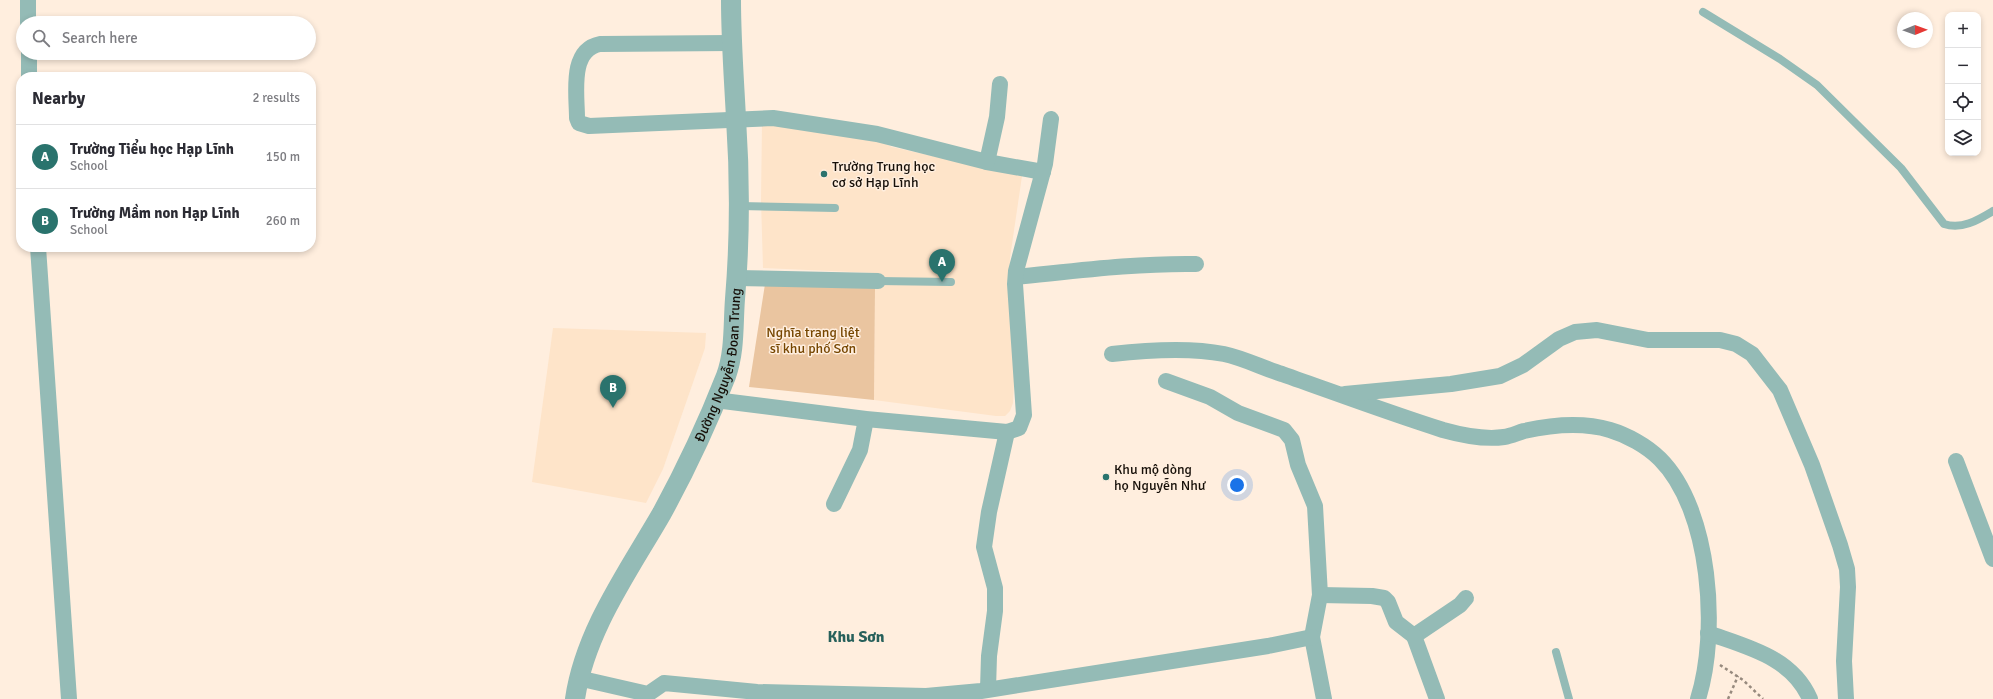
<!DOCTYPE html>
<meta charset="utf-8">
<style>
:root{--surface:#fff;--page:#f7f7f7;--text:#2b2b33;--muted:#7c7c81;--line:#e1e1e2;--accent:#2a736d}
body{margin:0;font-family:Signika,sans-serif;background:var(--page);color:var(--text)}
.controls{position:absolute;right:12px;top:12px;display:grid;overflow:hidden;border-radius:8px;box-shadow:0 2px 6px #0003}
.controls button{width:36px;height:36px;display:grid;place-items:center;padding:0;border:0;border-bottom:1px solid var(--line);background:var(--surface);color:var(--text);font:20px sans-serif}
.compass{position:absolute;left:1897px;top:12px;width:36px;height:36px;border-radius:50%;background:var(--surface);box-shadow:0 2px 6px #0003;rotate:89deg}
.you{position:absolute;left:1237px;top:485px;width:14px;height:14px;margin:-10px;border:3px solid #fff;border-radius:50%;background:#1a73e8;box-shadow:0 0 0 6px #1a73e833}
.badge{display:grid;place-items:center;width:26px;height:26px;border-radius:50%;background:var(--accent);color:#fff;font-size:13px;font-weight:700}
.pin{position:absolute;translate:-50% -33px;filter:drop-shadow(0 1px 2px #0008)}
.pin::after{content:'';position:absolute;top:21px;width:14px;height:12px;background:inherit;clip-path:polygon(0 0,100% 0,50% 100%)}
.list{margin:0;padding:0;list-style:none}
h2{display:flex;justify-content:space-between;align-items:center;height:52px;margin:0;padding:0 16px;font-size:17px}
h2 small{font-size:13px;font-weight:400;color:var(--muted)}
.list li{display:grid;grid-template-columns:26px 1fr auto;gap:12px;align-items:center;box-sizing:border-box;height:64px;padding:0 16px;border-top:1px solid var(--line)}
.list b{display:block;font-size:15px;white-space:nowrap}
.list p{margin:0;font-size:13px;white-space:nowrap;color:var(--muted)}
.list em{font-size:13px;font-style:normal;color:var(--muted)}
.icon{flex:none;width:22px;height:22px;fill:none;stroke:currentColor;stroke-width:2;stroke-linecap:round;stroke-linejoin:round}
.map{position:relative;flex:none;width:1993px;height:699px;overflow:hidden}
.search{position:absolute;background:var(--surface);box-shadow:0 2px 6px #0003;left:16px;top:16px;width:300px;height:44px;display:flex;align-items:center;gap:10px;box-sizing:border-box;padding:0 14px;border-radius:22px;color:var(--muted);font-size:15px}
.panel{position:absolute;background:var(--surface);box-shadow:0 2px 6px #0003;left:16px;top:72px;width:300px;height:180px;border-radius:16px}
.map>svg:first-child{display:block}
.built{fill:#fee4c9}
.green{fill:#eac5a0}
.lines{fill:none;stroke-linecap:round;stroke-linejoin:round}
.path{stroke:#978a7e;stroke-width:2.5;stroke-dasharray:3 3;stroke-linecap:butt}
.service{stroke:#94bbb6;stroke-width:8}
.minor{stroke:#94bbb6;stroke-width:16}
.tertiary{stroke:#94bbb6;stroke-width:20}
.poi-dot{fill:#2a736d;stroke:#ffeede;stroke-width:1.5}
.labels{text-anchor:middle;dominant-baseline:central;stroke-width:3;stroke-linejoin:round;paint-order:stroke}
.poi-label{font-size:14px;fill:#160f08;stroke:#ffeede;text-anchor:start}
.park-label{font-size:14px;fill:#764600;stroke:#ffeede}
.street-label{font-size:14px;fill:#160f08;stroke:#ffeede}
.quarter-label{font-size:16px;font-weight:bold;fill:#27605b;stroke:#ffeede}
</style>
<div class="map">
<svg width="1993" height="699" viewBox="0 0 1993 699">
<rect width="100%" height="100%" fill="#ffeede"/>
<g class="built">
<polygon points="762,123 876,139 892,147 1022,176 1010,258 1009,291 1015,367 1013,403 1010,411 1005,416 996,416 874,400 875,273 763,268 761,201"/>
<polygon points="553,328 706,333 705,348 663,469 646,503 532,482"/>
</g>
<polygon class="green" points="765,284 875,288 874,400 749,387"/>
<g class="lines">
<g class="path">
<polyline points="1720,665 1743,680 1763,699"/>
<polyline points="1728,699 1738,676"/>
</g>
<g class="service">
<path d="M1703,12L1780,59L1817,85L1901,168L1944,224C1962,230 1978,220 1993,211"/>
<polyline points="740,206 835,208"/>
<polyline points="878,281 951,282"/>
<polyline points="1556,652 1569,699"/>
</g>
<g class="minor">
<polyline points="28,0 28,23"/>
<path d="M731,43L600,44C569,50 577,94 577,118L579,123L589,126L773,118L877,134L987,162L1043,172"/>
<polyline points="29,53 29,77"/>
<polyline points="987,162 997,117 1000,84"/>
<polyline points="38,247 69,699"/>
<path d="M1016,277C1076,271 1135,263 1196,264"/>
<polyline points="737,278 878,281"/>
<path d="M1112,354C1147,350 1189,347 1224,354C1243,358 1263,368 1282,374C1336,393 1389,413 1443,430C1461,435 1484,440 1504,437C1511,436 1517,433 1524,431C1551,425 1583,422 1610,430C1627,435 1647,446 1660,459C1711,510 1719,633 1698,699"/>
<polyline points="1166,381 1210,397 1238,413 1284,430 1292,440 1298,465 1315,506 1320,595 1312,637 1324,699"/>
<polyline points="1345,394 1451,384 1500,376 1523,365 1559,339 1575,332 1597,330 1648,340 1720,340 1736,344 1752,354 1780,390 1812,465 1840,545 1847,569 1848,587 1844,661 1846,699"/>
<polyline points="715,400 866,419 1007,432 1019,428 1024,415 1015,284 1016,271 1045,164 1051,119"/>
<polyline points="1956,461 1993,559"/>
<polyline points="834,504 860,450 866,419"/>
<polyline points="1320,595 1372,596 1384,598 1388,602 1396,622 1414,636 1460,605 1466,598"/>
<path d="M1708,633C1747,647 1792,657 1810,699"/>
<polyline points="1414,636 1437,699"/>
<polyline points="578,678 648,694 664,683 757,692 926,696 981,691 1268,646 1312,637"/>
<polyline points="988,689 989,656 995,611 995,588 984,547 989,512 1007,432"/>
</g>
<path class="tertiary" id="s1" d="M575,699C585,631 628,572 662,513C686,469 708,422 726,376C735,351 733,325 735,299C740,239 740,178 736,118C734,79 731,40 731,0"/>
</g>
<g class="poi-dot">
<circle cx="824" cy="174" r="4"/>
<circle cx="1106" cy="477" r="4"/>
</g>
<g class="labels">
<g class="poi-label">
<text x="832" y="166">Trường Trung học<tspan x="832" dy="16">cơ sở Hạp Lĩnh</tspan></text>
<text x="1114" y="469">Khu mộ dòng<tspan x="1114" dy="16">họ Nguyễn Như</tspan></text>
</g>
<g class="park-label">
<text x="813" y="332">Nghĩa trang liệt<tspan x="813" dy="16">sĩ khu phố Sơn</tspan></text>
</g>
<g class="street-label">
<text stroke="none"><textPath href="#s1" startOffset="367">Đường Nguyễn Đoan Trung</textPath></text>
</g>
<g class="quarter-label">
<text x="856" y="637">Khu Sơn</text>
</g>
</g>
</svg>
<div class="controls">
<button>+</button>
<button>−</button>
<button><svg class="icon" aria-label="locate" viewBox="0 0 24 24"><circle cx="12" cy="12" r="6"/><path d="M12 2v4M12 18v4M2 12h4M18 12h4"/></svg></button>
<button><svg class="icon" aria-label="layers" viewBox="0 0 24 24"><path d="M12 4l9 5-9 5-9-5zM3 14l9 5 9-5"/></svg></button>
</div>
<svg class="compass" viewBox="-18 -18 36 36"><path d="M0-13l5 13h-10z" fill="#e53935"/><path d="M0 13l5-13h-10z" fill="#7c7c81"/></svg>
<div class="you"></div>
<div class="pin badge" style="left:942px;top:282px">A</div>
<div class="pin badge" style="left:613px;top:408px">B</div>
<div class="search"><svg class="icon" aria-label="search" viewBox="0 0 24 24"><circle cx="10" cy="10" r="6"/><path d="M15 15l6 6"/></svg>Search here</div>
<section class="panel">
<h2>Nearby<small>2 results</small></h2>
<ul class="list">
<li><span class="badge">A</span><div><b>Trường Tiểu học Hạp Lĩnh</b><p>School</p></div><em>150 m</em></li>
<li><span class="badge">B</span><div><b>Trường Mầm non Hạp Lĩnh</b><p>School</p></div><em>260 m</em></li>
</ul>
</section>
</div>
